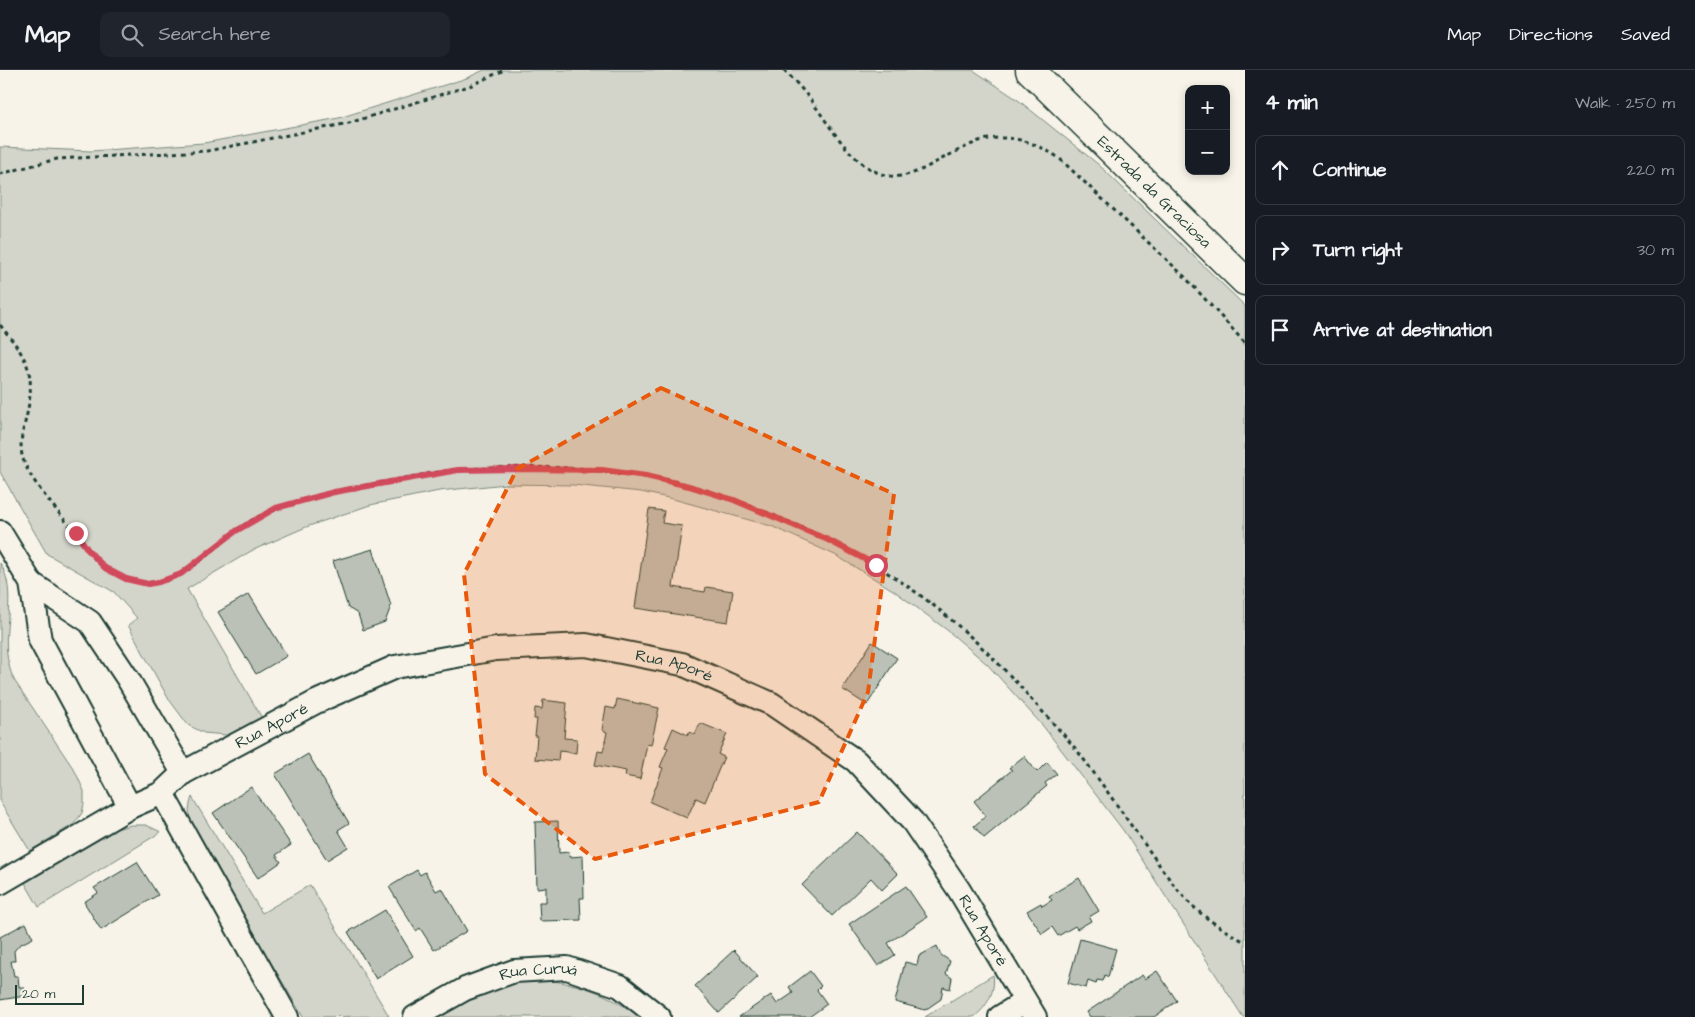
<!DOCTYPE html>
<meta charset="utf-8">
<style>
:root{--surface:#171b24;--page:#20242c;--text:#f1f3f6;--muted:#9ea1a6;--line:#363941}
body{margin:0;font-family:"Architects Daughter",sans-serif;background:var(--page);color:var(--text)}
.controls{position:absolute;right:15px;top:15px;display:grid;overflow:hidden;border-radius:10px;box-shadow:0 2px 8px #0003}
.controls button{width:45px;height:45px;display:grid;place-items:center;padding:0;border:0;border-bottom:1px solid var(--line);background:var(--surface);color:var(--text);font:25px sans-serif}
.scale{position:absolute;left:15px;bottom:12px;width:69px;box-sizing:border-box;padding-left:5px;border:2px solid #1f3d34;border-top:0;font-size:14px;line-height:18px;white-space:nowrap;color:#1f3d34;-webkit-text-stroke:4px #f7f3e8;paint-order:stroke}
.stop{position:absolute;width:15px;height:15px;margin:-11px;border:4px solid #d1495b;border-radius:50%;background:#fff}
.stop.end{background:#d1495b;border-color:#fff;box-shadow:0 1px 5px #0008}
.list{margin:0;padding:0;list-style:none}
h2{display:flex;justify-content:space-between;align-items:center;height:65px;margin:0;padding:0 20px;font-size:21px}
h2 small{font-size:16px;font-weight:400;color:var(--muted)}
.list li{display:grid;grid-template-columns:32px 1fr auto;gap:15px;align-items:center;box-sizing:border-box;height:70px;margin:0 10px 10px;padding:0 10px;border:1px solid var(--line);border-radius:10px}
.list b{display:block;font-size:19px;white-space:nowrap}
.list em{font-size:16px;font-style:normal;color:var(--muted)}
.icon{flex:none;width:28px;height:28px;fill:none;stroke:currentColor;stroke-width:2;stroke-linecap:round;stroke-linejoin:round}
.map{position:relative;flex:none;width:1245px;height:947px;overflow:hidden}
header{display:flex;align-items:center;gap:30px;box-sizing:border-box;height:70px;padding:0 25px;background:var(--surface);border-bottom:1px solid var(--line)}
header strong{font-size:24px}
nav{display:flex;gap:28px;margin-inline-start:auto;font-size:18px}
.search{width:350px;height:45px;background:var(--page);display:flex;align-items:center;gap:12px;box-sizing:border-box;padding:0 18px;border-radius:10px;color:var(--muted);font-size:19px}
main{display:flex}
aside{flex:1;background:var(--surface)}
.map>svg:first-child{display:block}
.green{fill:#d3d5ca;stroke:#79897f}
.building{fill:#bbc1b6;stroke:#1f3d34}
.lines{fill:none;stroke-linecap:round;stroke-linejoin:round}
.minor-casing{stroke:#1f3d34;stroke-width:26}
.secondary-casing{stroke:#1f3d34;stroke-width:31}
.path{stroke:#1f3d34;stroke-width:3;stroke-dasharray:4 4;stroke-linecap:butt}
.minor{stroke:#f7f3e8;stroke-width:22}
.secondary{stroke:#f7f3e8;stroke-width:28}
.route{stroke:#d1495b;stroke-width:6}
.marked{fill:#e8590c;fill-opacity:0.2;stroke:#e8590c;stroke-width:4;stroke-dasharray:10 6;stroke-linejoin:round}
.labels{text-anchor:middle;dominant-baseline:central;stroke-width:4.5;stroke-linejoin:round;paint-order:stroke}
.street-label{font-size:16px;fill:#1f3d34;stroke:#f7f3e8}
</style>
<header>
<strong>Map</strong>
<div class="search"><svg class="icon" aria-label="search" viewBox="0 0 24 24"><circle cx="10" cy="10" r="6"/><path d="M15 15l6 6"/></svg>Search here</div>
<nav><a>Map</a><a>Directions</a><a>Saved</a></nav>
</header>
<main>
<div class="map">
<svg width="1245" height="947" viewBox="0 0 1245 947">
<rect width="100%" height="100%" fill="#f7f3e8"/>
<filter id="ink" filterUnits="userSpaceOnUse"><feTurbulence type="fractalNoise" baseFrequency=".02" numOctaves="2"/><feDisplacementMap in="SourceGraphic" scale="10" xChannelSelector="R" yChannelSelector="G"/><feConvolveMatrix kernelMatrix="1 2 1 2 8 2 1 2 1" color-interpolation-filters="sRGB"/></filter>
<g filter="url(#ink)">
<g class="green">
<polygon points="484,0 973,0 1018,30 1099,95 1245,236 1245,947 1243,947 1123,760 1043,656 987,594 947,560 893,520 835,485 771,456 673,429 641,422 573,415 506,414 439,421 370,435 306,457 251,481 187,519 262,648 241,660 226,665 204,663 188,655 168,628 128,555 137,548 114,522 47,484 0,402 0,77 91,81 204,73 339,48 467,8"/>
<path d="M0,493C19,524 0,562 9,595C10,600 12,605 14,610L75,701L84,721V734L82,743L74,754L30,781L0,732Z"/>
<path d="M192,727L262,843L310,815L389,946L303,947L193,760C188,750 188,738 192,727Z"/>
<polygon points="131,755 146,755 161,762 39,837 25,813 116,759"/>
<path d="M993,905C996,921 987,937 974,947H925Z"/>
<path d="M544,910C582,914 608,923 639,947H434C470,925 501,911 544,910Z"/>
</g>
<g class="building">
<polygon points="649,439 664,441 662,453 682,456 673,517 705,522 706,517 733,521 728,552 635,538"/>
<polygon points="373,479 391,536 385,552 363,560 358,544 348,538 333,491"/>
<polygon points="249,524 287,586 256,604 218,542"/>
<polygon points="872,572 897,588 867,635 842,619"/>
<polygon points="617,629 659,638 651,675 647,674 640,709 625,706 626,701 595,695 598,681 603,682 607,662 602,660 606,637 615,639"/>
<polygon points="543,630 567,633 564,668 577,669 576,683 559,681 558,691 535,689 537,666 535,666 537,649 534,649 535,638 542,639"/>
<polygon points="700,653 727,664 718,684 724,687 705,732 696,728 687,748 650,732 663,698 660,697 668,678 665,677 673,658 688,665 689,662 695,664"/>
<polygon points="308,684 349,753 338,760 348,777 327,790 275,704"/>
<polygon points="1024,686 1037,702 1047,692 1057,704 1045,713 1047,716 984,768 974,756 986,746 974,731 1012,700 1009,698"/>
<polygon points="251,717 291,775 276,785 281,792 258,808 213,743"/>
<polygon points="558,751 559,783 569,782 570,787 583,786 584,828 580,828 581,850 540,851 539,832 546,832 546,817 537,818 535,752"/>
<polygon points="857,762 898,804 882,820 871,808 832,846 802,815"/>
<polygon points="137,792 158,825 101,860 84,832 98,823 94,818"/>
<polygon points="417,800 420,805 425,802 436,821 442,818 467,861 434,880 420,858 416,861 389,817"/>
<polygon points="1079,808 1099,841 1089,847 1091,851 1077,859 1075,856 1058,866 1052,857 1042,864 1027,841 1041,833 1042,836 1052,830 1049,826"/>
<polygon points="906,816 927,847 888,873 895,885 878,896 849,854"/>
<polygon points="385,840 413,886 376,909 348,862"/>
<polygon points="26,853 33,868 19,875 14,881 15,891 11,891 14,906 18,906 19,917 24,917 25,926 0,930 0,867"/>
<polygon points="1080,869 1116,879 1108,907 1105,905 1103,911 1097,910 1096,914 1088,911 1086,918 1068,913"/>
<polygon points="937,876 941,885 950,891 946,904 952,908 950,919 943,917 941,929 925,940 895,932 905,892 917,895 919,886"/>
<polygon points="734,880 758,907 719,943 695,916"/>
<polygon points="810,901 821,916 817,920 827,934 809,947 739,947 771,925 777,934 793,923 789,917"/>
<polygon points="1157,901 1177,931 1154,947 1090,947 1087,942 1142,905 1145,909"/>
</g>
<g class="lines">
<g class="minor-casing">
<g id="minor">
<polyline points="0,462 31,513 40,570 130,737"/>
<polyline points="31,513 90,552 128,609 183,703"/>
<polyline points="162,723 287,947"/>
<path id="s1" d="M0,813L130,737L162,723L183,703L316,632L395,597L496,579L586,575L682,594L772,634L856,691L913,752L959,820L1035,947"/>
<path id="s2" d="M415,947L465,919L514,901L567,898L620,916L659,947"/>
<polyline points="1000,947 1024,932"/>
</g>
</g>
<g class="secondary-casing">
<g id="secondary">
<path id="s3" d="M1030,0L1245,211"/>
</g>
</g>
<g class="path">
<path d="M784,0C793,9 802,19 810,29C833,59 864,119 910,104C920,101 929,96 938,91C951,84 965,77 979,71C1010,63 1033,71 1059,88L1185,207L1245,273"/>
<polyline points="0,104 57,89 207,81 349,53 472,15 504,0"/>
<path d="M0,255C27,288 36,300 27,344C24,358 19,370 22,385C27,408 57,440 72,459C83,471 91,486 104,497C106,499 114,503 118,505C166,529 197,492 232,464C249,451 269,440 290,434C321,424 354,418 386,412C410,408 434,402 459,400C535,395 613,396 687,415C735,428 780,448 824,468C913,510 978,567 1041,640C1054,654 1067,668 1079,683C1104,716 1127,750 1151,783C1165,803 1179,824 1197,840C1212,853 1229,863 1245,872"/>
</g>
<use href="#minor" class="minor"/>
<use href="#secondary" class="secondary"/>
</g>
</g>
<g class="lines" filter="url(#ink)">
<polyline class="route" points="76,463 88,480 105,498 126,509 148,514 159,512 181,504 236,461 276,438 334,422 458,400 521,399 602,400 646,406 689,416 734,430 828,470 876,495"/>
</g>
<path class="marked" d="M661,318L894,424L868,622L819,732L595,789L485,704L464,504L517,399Z"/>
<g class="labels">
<g class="street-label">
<text stroke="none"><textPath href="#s3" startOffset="174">Estrada da Graciosa</textPath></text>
<text stroke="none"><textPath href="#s1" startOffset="735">Rua Aporé</textPath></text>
<text stroke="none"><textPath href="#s1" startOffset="315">Rua Aporé</textPath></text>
<text stroke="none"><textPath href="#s1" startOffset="1155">Rua Aporé</textPath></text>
<text stroke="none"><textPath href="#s2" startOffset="134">Rua Curuá</textPath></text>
</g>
</g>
</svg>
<div class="controls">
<button>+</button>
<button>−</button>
</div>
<div class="scale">20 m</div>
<div class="stop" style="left:876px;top:495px"></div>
<div class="stop end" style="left:76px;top:463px"></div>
</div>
<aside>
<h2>4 min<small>Walk · 250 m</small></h2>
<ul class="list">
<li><svg class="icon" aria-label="ahead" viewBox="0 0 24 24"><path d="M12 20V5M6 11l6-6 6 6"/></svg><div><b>Continue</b></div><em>220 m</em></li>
<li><svg class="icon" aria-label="right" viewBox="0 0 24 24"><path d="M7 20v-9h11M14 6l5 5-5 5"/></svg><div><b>Turn right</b></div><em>30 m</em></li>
<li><svg class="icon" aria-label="arrive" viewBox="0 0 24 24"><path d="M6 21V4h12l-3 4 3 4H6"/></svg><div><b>Arrive at destination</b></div></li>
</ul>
</aside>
</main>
